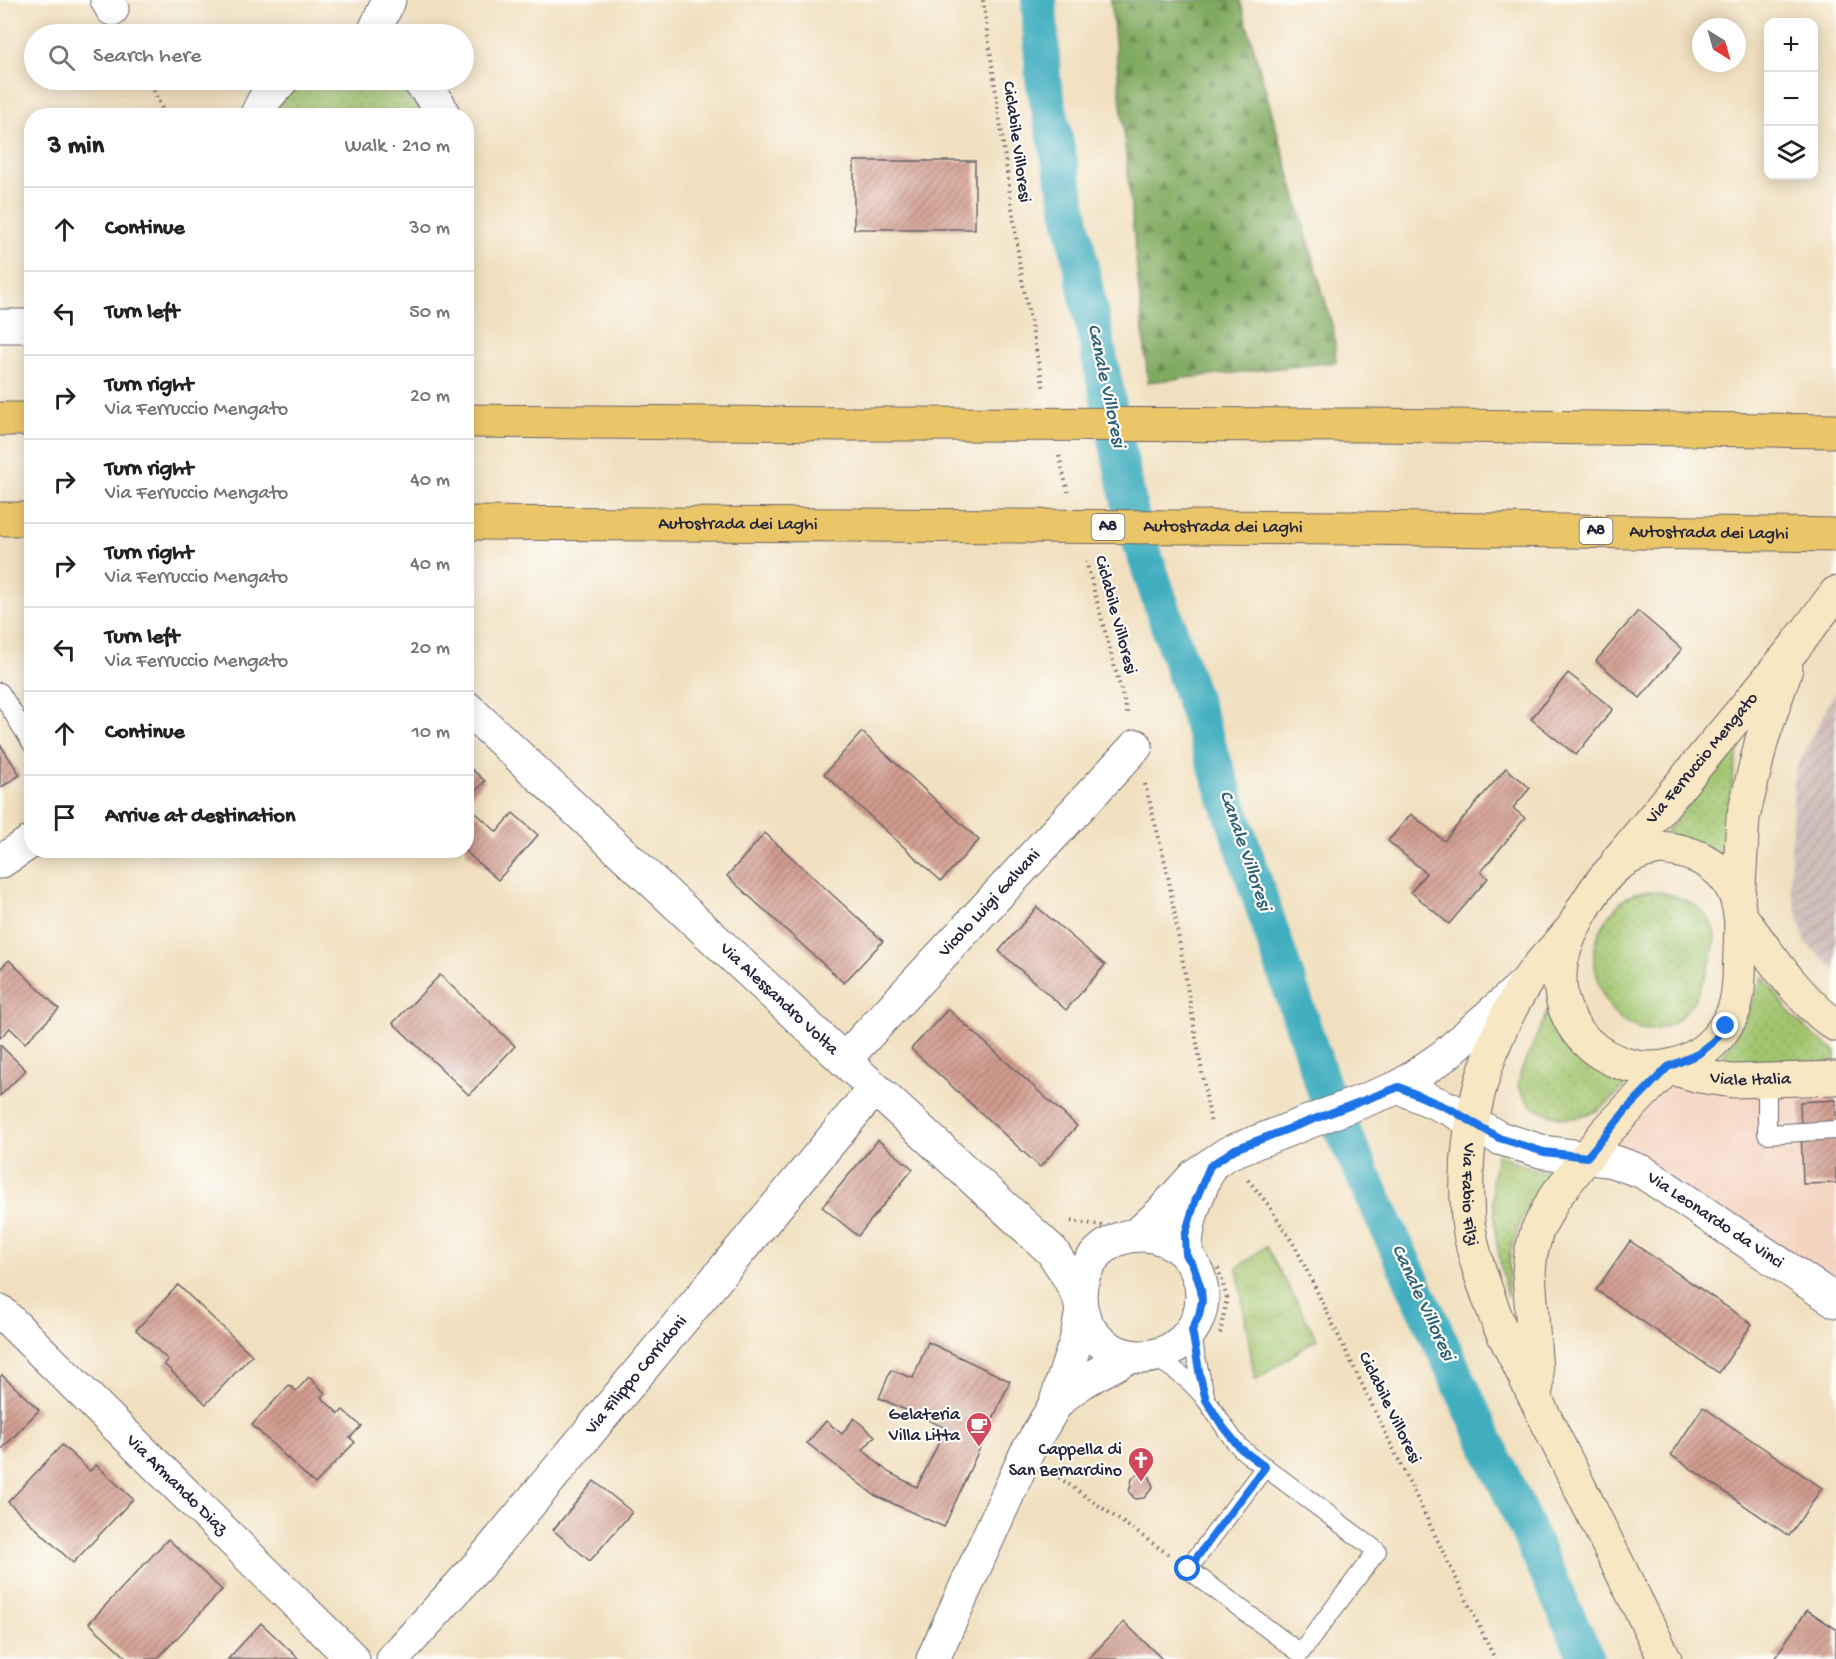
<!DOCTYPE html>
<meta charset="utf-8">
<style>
:root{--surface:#fff;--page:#f2f2f2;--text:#222;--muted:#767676;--line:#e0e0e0}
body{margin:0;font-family:"Gochi Hand",sans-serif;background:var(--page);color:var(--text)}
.controls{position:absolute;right:18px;top:18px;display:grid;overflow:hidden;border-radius:12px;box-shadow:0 3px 15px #0003}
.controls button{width:54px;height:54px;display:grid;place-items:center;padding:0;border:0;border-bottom:2px solid var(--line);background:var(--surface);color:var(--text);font:30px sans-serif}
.compass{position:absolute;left:1692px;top:18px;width:54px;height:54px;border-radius:50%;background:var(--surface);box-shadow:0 3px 15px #0003;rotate:143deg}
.stop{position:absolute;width:18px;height:18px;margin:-14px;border:4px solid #1a73e8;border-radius:50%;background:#fff}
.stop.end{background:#1a73e8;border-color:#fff;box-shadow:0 2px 6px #0008}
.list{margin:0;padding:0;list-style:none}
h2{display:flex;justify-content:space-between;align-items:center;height:78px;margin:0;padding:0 24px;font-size:26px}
h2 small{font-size:20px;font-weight:400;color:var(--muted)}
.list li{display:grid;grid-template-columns:39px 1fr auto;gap:18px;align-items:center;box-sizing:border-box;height:84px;padding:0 24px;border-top:2px solid var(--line)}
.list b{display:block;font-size:22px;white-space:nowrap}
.list p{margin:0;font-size:20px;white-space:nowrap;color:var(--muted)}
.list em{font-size:20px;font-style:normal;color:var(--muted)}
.icon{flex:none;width:33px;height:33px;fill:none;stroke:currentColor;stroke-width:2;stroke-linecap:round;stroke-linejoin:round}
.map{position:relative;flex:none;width:1836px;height:1659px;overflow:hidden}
.search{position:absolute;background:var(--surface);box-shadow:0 3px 15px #0003;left:24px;top:24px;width:450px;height:66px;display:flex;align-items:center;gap:15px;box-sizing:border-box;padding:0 21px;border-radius:33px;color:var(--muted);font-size:22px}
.panel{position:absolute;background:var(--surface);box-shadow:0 3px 15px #0003;left:24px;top:108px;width:450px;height:750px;border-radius:24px}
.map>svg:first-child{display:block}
.built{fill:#f4d3c0}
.industrial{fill:url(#industrial-furrows)}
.grass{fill:url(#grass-dots);stroke:#627354;stroke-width:1.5}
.forest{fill:url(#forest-firs);stroke:#51664e;stroke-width:1.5}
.park{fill:url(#park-crowns);stroke:#627354;stroke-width:1.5}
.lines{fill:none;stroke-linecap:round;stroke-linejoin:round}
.canal{stroke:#41aebf;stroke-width:36}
.building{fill:url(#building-hatch)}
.lane-casing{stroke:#6a646a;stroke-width:20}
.street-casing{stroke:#6a646a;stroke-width:35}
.secondary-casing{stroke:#6a646a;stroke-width:35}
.highway-casing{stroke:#6a646a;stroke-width:35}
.path{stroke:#6a646a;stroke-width:4;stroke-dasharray:1.5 4.5;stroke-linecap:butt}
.lane{stroke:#fff;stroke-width:18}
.street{stroke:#fff;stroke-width:33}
.secondary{stroke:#f7e8c3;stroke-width:33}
.highway{stroke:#ebc669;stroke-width:33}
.highway-bridge-casing{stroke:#6a646a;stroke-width:35;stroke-linecap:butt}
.highway-bridge{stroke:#ebc669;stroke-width:33}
.route{stroke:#1a73e8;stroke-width:8}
.labels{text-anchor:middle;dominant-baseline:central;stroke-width:4.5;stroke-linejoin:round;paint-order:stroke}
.shield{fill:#fdfcf7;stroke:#646373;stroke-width:1.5}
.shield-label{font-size:16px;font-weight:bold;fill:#22223b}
.street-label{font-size:18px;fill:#22223b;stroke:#fdfcf7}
.poi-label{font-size:18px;fill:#22223b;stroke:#fdfcf7;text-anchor:end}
.water-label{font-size:20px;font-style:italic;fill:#306176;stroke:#fdfcf7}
</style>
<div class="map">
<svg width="1836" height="1659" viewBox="0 0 1836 1659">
<defs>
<pattern id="industrial-furrows" width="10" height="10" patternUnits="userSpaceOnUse" patternTransform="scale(1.5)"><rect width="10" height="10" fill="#d0c0bc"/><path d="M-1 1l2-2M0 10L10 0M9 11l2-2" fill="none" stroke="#b2a5a2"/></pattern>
<pattern id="grass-dots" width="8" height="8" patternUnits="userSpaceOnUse" patternTransform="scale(1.5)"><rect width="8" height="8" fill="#a1c46d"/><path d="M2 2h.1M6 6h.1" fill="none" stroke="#8aa85f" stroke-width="1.8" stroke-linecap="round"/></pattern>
<pattern id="forest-firs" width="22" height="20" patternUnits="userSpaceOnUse" patternTransform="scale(1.5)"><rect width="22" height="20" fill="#80aa60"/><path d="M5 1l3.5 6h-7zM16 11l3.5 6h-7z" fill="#688a50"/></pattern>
<pattern id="park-crowns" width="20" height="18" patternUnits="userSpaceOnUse" patternTransform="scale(1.5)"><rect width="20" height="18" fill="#a1c46d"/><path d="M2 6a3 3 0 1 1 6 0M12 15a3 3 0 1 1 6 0" fill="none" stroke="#8aa85f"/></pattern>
<pattern id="building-hatch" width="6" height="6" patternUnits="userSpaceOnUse" patternTransform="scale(1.5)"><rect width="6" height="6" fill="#d19b8e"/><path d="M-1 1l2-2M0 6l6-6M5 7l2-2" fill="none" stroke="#a97e75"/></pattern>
</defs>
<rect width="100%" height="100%" fill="#fdfcf7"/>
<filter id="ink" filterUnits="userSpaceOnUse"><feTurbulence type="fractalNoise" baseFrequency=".0167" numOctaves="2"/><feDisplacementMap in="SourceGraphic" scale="12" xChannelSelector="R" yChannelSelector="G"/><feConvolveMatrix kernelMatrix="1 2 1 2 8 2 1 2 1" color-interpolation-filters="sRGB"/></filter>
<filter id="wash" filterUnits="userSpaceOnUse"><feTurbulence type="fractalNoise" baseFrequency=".008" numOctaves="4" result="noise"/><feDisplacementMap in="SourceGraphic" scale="24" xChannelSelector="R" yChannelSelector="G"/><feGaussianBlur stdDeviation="1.35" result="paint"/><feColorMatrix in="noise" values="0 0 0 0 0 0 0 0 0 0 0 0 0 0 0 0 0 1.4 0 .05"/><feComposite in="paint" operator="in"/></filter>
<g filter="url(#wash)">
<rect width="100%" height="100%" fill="#f1e0c0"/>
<polygon class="built" points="1664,1077 1689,1091 1836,1085 1836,1288 1608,1144"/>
<polygon class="industrial" points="1836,690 1836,969 1806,944 1790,887 1794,773"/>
<g class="grass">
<path d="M311,80H388L412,98L425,115L272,116C280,100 294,86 311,80Z"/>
<polygon points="1740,741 1727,811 1726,855 1665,834"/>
<path d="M1651,891C1674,893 1707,905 1714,931C1717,945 1709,967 1704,980C1697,996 1688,1014 1672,1023C1641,1041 1611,1019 1601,989C1598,979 1594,968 1594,958C1593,935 1613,904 1633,894C1638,892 1645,892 1651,891Z"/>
<path d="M1763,976L1792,1016L1818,1039L1836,1051V1062L1714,1066C1738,1036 1749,1012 1763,976Z"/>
<path d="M1549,1008L1588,1063L1625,1086C1604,1110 1578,1128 1545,1112C1540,1110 1533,1108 1529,1103C1525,1099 1522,1092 1518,1087L1521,1071Z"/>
<polygon points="1497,1154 1519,1164 1555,1174 1540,1186 1521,1220 1510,1253 1507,1298 1496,1239 1492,1181"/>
</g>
<polygon class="forest" points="1111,0 1240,0 1334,332 1336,362 1148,382"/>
<polygon class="park" points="1266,1246 1317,1339 1255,1380 1237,1268"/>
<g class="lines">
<polyline class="canal" points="1039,0 1043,79 1132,518 1327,1097 1587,1659"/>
</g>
<g id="blocks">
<g class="building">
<rect x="854" y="161" width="121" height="68"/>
<polygon points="1638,611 1682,649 1640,698 1596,661"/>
<polygon points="1568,673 1613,709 1576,755 1531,719"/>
<polygon points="862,732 979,840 941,881 824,774"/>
<polygon points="0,744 20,775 0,788"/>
<polygon points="466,764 485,781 466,801"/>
<polygon points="1506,768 1530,788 1513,808 1525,818 1481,872 1488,878 1449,924 1411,892 1426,873 1388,841 1411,814 1444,841"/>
<polygon points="466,804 497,832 513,813 538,835 498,880 466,852"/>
<polygon points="765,833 883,941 844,983 727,876"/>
<polygon points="1037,907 1105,965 1066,1010 999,951"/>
<polygon points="9,960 59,1009 25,1043 10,1028 0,1038 0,969"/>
<polygon points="440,975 515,1046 469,1095 393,1023"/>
<polygon points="948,1009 1077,1126 1040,1167 911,1049"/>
<polygon points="0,1045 26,1070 0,1096"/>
<polygon points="1836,1100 1836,1183 1803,1184 1800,1102"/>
<polygon points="878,1140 913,1169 858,1236 822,1207"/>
<polygon points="1630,1241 1752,1324 1719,1373 1596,1290"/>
<polygon points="178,1285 252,1355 206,1404 164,1364 168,1360 136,1330"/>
<polygon points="928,1342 1010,1381 944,1527 874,1495 807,1443 826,1421 842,1434 854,1418 875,1436 863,1450 888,1472 917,1487 946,1428 879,1398 891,1370 913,1378"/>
<polygon points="2,1375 39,1410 0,1451 0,1377"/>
<polygon points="309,1377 325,1393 321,1397 339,1414 343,1410 361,1426 350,1438 355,1442 315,1484 252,1425 289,1385 296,1391"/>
<polygon points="1703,1407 1822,1488 1789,1536 1671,1455"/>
<polygon points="62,1445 90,1471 96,1465 133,1499 73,1563 8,1502"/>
<polygon points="1138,1473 1150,1477 1153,1487 1144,1498 1135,1499 1129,1492 1132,1479"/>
<polygon points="594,1481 632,1512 590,1561 553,1530"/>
<polygon points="168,1539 222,1590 157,1659 128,1659 89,1623"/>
<polygon points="1807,1610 1836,1629 1836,1659 1774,1659"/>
<polygon points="1124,1622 1162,1659 1088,1659"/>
<polygon points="261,1623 299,1659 228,1659"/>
</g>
</g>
</g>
<g filter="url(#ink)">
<use href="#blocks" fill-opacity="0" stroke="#6a646a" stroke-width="1.5"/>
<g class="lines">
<g class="lane-casing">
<g id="lane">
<polyline points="0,692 32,744"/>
<polyline points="1767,1081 1767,1134 1836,1130"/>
<polyline points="1192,1330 1195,1353 1205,1395"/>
<path d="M1151,1356C1172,1367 1192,1380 1206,1400C1218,1415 1226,1432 1239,1446C1246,1454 1256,1460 1265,1467"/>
<polygon points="1265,1467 1377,1551 1300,1653 1188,1569"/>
</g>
</g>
<g class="street-casing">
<g id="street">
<polyline points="107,0 112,9"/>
<polyline points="373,34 389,0"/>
<polyline points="418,80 439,105 444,116"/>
<polyline points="256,116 264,100 282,80"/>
<polyline points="0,326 32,326"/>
<path id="s1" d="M466,707L844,1060L1052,1251L1068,1276L1080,1299"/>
<polyline points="0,862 32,841"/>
<path id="s2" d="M844,1060L1136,746"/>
<path id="s3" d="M1399,1087L1452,1110L1499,1138L1544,1152L1612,1161L1643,1172L1836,1301"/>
<polyline points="1137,1235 1161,1213 1195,1175 1228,1153 1399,1087 1445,1055 1520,988"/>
<circle cx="1141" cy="1296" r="61"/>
<path d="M1186,1255C1185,1224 1195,1201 1207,1173"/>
<path id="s4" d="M0,1311L353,1659"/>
<path d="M1055,1405C1075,1382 1104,1371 1130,1356"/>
<path id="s5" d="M393,1659L482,1561L874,1089"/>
<polyline points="933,1659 1026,1454 1055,1405 1076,1341 1082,1311"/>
</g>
</g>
<g class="secondary-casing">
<g id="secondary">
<path d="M1661,848C1702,852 1735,872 1740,915C1742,927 1740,940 1740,952C1739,968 1740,986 1736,1002C1734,1013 1727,1025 1720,1034C1667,1101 1559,1062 1560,977C1560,953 1571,930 1583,909C1604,874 1620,854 1661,848Z"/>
<path id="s6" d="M1618,860L1794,648L1836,593"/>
<polyline points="1738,904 1743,818 1762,739 1786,669"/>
<path d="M1740,915C1764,948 1802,1004 1836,1025"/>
<path id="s7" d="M1570,931C1555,949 1535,967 1523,987C1484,1050 1464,1127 1467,1200C1468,1209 1467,1219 1469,1227C1474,1261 1487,1292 1498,1323L1665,1659"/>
<path id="s8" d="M1668,1067L1699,1076L1733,1081L1836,1078"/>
<polyline points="1537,1386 1529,1273 1531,1253 1537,1231 1554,1198 1606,1132 1668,1067"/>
</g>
</g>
<g class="highway-casing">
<g id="highway">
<polyline points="0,419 32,419"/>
<polyline points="466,421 851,424"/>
<polyline points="1369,425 1836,431"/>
<polyline points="0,519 32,519"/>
<path id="s9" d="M466,523L859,525"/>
<path id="s10" d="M1357,528L1836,535"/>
</g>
</g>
<g class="path">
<polyline points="983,0 1022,280 1044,390"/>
<polyline points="148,80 166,116"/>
<polyline points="1059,456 1068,492"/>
<polyline points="1086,561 1128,716"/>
<polyline points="1145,784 1167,870 1211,1124"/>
<polyline points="1248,1180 1267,1203 1296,1248 1495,1659"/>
<polyline points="1071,1221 1105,1226"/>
<polyline points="1218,1268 1227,1298 1220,1334"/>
<polyline points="1054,1474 1168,1554"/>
</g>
<use href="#lane" class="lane"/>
<use href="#street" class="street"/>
<use href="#secondary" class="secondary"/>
<use href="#highway" class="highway"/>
<g class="highway-bridge-casing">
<g id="highway-bridge">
<polyline points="851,424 1369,425"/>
<path id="s11" d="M859,525L1357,528"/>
</g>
</g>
<use href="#highway-bridge" class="highway-bridge"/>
</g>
</g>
<g class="lines" filter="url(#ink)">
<polyline class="route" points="1188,1569 1265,1467 1240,1448 1223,1427 1206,1400 1200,1376 1192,1330 1199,1315 1202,1301 1201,1289 1193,1265 1186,1255 1185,1235 1195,1202 1210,1166 1235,1149 1399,1087 1452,1110 1499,1138 1544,1152 1587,1157 1627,1109 1668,1067 1698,1054 1712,1043 1726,1026"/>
</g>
<defs>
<g id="cafe-pin" transform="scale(1.35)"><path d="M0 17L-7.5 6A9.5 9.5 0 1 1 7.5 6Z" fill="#d1495b" stroke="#fdfcf7"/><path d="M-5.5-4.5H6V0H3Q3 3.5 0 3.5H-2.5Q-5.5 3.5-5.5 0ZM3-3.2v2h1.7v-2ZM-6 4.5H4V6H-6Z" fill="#fff"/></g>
<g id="church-pin" transform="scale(1.35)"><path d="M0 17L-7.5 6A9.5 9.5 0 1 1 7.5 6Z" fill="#d1495b" stroke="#fdfcf7"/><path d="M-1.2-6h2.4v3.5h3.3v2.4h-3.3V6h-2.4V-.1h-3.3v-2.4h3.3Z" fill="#fff"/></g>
</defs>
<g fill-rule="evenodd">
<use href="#cafe-pin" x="979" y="1425"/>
<use href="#church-pin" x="1141" y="1460"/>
</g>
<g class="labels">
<g class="shield">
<rect x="1091.5" y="514" width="33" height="26" rx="4.5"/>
<rect x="1579.5" y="518" width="33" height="26" rx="4.5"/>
</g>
<g class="shield-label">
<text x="1108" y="527">A8</text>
<text x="1596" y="531">A8</text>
</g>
<g class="street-label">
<text transform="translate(1016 142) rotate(82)">Ciclabile Villoresi</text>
<text stroke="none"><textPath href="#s9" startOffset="272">Autostrada dei Laghi</textPath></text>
<text stroke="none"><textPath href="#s11" startOffset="364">Autostrada dei Laghi</textPath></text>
<text stroke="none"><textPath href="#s10" startOffset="352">Autostrada dei Laghi</textPath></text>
<text transform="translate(1115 615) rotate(75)">Ciclabile Villoresi</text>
<text stroke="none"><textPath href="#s6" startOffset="132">Via Ferruccio Mengato</textPath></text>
<text stroke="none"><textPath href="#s2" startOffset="214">Vicolo Luigi Galvani</textPath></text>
<text stroke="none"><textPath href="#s1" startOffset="428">Via Alessandro Volta</textPath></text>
<text stroke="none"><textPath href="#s8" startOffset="84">Viale Italia</textPath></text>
<text stroke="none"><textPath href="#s7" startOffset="291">Via Fabio Filzi</textPath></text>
<text stroke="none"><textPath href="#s3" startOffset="348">Via Leonardo da Vinci</textPath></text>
<text stroke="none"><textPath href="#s5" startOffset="374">Via Filippo Corridoni</textPath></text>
<text transform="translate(1389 1408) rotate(64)">Ciclabile Villoresi</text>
<text stroke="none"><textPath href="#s4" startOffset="248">Via Armando Diaz</textPath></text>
</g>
<g class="poi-label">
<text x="960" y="1415">Gelateria<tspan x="960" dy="21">Villa Litta</tspan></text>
<text x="1122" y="1450">Cappella di<tspan x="1122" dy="21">San Bernardino</tspan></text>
</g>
<g class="water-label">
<text transform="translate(1105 386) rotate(78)">Canale Villoresi</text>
<text transform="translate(1244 851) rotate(71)">Canale Villoresi</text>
<text transform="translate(1422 1303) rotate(65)">Canale Villoresi</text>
</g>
</g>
</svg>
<div class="controls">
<button>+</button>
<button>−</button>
<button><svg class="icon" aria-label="layers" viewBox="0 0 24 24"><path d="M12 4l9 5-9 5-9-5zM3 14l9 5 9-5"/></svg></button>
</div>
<svg class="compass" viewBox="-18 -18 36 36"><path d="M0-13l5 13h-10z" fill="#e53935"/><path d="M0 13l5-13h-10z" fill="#767676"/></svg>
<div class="stop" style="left:1188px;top:1569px"></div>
<div class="stop end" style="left:1726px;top:1026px"></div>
<div class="search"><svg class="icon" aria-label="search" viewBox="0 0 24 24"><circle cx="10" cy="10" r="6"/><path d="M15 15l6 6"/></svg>Search here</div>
<section class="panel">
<h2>3 min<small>Walk · 210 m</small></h2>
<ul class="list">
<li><svg class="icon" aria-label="ahead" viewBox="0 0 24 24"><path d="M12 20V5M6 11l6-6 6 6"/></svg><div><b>Continue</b></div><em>30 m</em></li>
<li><svg class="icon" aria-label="left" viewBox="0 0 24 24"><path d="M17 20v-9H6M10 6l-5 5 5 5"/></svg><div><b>Turn left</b></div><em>50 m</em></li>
<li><svg class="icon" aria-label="right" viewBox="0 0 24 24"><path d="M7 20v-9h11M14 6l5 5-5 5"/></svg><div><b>Turn right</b><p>Via Ferruccio Mengato</p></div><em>20 m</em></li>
<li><svg class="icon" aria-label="right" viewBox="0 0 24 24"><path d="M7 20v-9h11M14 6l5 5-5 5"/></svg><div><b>Turn right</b><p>Via Ferruccio Mengato</p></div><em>40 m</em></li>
<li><svg class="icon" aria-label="right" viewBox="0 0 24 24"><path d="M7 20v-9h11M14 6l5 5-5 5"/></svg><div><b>Turn right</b><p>Via Ferruccio Mengato</p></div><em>40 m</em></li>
<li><svg class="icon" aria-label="left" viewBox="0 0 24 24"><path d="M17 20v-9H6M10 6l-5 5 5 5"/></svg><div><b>Turn left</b><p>Via Ferruccio Mengato</p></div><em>20 m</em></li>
<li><svg class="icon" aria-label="ahead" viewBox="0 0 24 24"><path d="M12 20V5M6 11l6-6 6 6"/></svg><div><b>Continue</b></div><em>10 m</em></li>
<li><svg class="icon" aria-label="arrive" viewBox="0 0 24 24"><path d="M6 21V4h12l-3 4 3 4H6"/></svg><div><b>Arrive at destination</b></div></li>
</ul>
</section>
</div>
